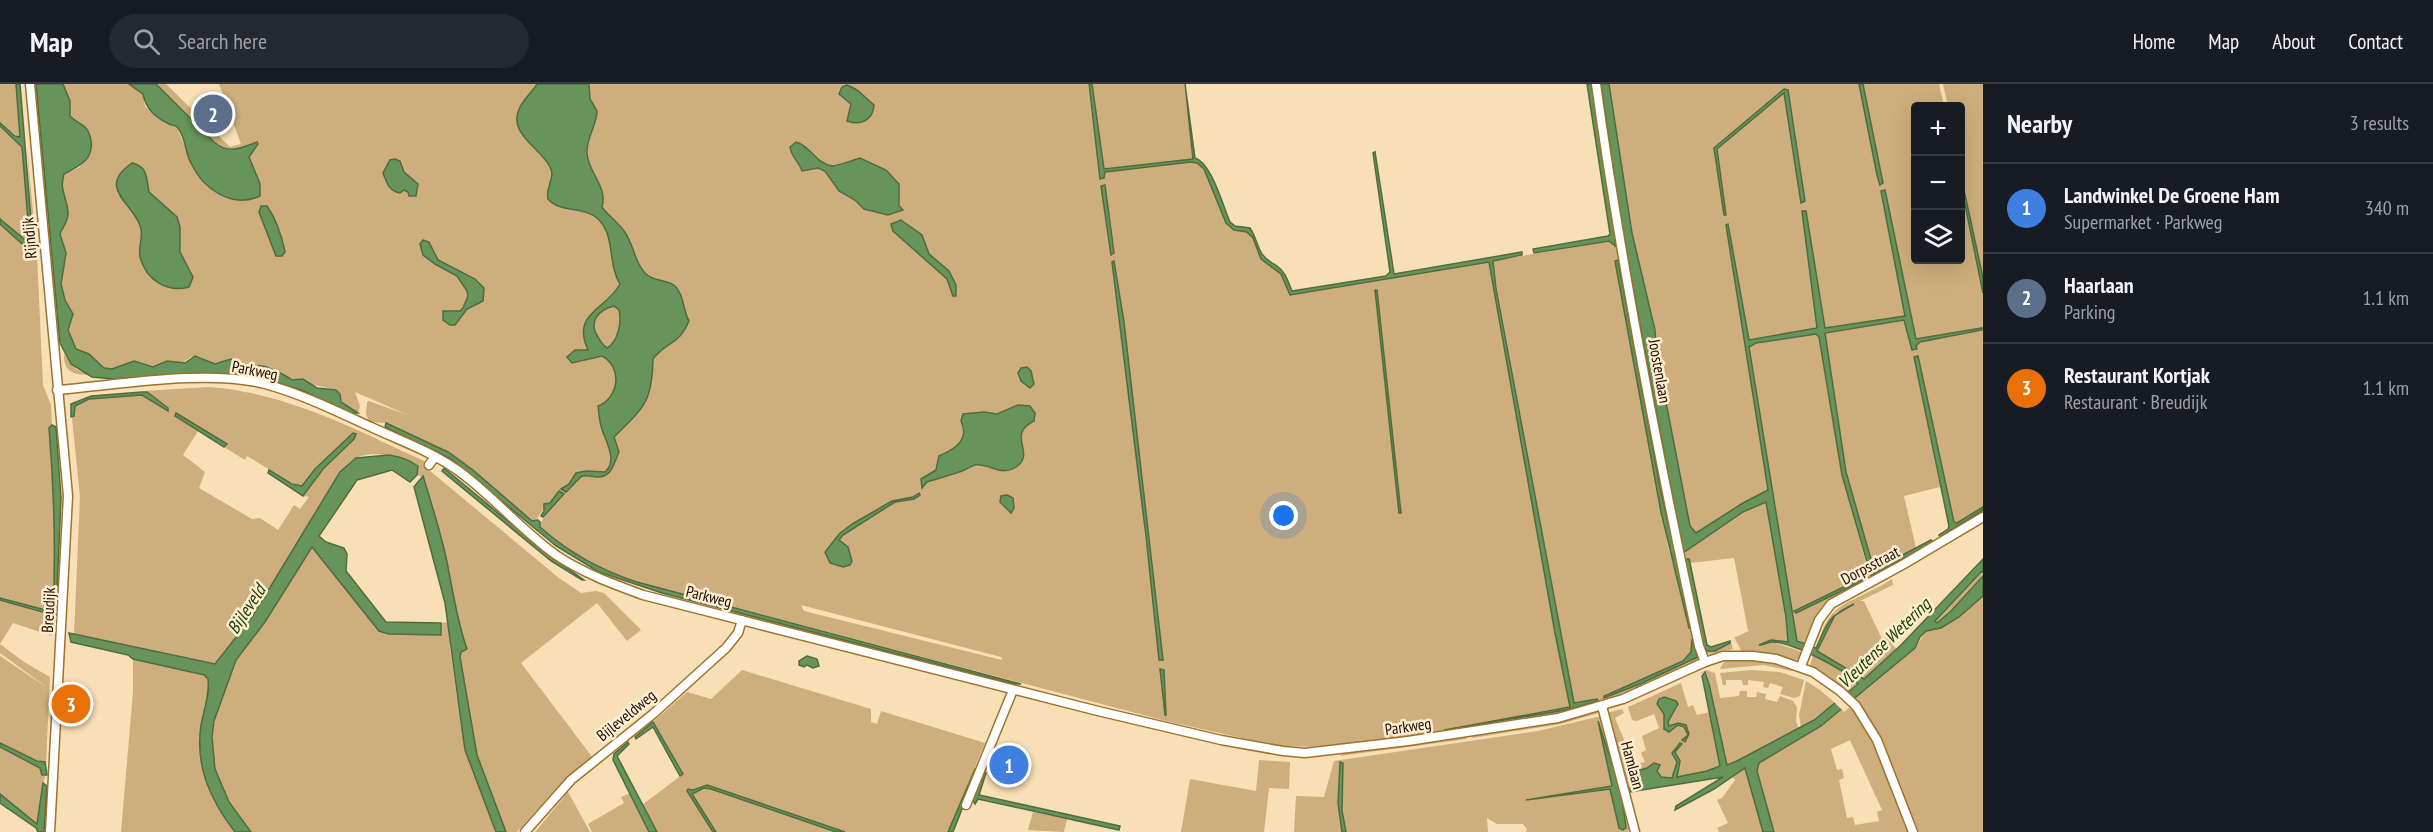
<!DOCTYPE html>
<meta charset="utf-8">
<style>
:root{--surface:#171b24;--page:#242831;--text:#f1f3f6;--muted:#9ea1a6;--line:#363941;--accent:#8db0e2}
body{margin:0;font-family:"PT Sans Narrow",sans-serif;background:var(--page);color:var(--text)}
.controls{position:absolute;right:18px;top:18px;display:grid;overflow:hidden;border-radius:6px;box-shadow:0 6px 24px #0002}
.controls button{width:54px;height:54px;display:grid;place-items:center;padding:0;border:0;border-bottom:2px solid var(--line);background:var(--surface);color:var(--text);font:30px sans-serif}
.you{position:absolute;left:1284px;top:432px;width:21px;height:21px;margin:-15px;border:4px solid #fff;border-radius:50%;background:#1a73e8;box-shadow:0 0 0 9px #1a73e833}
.badge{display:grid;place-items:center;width:39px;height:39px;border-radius:50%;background:var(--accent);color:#fff;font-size:20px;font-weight:700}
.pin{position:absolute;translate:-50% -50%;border:3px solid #fff;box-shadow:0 2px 6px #0006}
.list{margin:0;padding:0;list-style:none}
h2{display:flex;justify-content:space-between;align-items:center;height:78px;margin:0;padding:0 24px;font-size:26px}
h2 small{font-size:20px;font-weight:400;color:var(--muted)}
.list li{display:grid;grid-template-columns:39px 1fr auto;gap:18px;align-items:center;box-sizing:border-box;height:90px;padding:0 24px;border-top:2px solid var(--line)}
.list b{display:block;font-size:22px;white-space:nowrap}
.list p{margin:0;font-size:20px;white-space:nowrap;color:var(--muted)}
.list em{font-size:20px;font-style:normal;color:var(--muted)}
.icon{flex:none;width:33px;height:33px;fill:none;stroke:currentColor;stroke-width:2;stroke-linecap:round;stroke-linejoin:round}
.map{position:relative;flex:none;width:1983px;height:748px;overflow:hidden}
header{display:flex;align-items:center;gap:36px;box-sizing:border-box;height:84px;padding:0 30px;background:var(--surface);border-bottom:2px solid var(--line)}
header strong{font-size:28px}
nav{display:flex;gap:33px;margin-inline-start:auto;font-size:21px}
.search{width:420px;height:54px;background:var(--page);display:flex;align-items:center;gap:15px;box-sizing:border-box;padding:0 21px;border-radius:33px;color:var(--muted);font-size:22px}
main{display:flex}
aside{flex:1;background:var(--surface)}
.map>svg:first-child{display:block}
.green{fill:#ceae7c;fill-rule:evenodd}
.water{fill:#67945a;stroke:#506c3f;stroke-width:1.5;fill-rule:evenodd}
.pier{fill:#f9dfb6}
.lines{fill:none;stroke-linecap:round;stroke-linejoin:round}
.minor-casing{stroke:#9c742c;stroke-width:11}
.minor{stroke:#fff;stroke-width:8}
.labels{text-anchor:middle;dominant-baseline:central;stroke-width:5;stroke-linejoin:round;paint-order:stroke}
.street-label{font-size:16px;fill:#1a0e00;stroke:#ffedd2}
.water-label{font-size:18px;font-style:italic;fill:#144202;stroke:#ffedd2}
</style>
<header>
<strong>Map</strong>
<div class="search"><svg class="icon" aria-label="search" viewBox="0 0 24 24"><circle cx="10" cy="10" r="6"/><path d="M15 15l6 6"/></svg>Search here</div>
<nav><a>Home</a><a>Map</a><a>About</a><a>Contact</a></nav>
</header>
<main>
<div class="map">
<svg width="1983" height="748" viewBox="0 0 1983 748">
<rect width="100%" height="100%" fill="#f9dfb6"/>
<g class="green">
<polygon points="0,0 16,0 20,54 0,39"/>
<path d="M63,0H129L139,6L143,10L145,22L150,27L178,45L191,79L204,98C219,90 254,77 254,59L232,67L220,63L156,0H166L230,63L241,60L219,0H1088L1100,94H1104V88L1191,78L1197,79L1204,85L1231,144L1247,148L1253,154L1261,175L1281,190L1290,211L1489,177L1555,549L1571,623L1444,645L1566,626L1598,617L1574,619L1492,177L1609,157L1614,163L1615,148L1591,0H1601L1620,134L1683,468L1743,428L1766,418L1786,533L1788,558L1771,556L1760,561L1773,558L1802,568L1799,575L1794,576L1742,568L1734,553H1736L1763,540L1748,547L1734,474L1690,479L1688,475L1705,566L1730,559V555L1733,565L1709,570L1705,569L1700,575L1692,580L1605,618L1604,615L1598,617L1596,620L1556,630L1331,663L1277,662L1166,637L637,498C601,486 565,470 539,441L547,429L544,424L536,437H532L473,386L448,368L386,339L369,338L366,330L367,318L369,317L408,331L355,308L360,322L358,329L341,318L340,309C327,301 309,302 294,296C285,293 277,288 268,285C256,282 245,286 236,276L215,280L191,273L182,279L167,277L153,284L140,278L127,279L112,285L104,284L89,270L76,265L68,246L73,230L65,216L61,200L66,169L60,150C63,143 69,136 68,128C67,112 59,109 64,90L80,83L89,50L70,32V17ZM1101,102H1105L1114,169L1111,171ZM1615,177H1619L1660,403L1690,535L1668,463L1661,428ZM1112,179L1124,238L1163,576ZM1377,206L1401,425L1399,428L1377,230ZM801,521L1001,573L1002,576L804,527ZM1691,557L1696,573L1688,579L1604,614L1609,610L1683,577L1691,568Z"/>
<polygon points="1092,0 1184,0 1193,75 1104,85"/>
<path d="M1609,0H1859L1877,91L1880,85L1863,0H1939L1944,22H1916V176H1960L1961,101L1983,209V423L1957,439L1954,438L1918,272L1914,274L1940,403L1904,412L1916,464L1874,486L1846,388L1825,249L1905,236L1912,266L1920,258L1982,245L1916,256L1885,107L1881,108L1905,232L1825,244L1806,127H1802L1817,244L1748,256L1728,141L1768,406L1743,419L1696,450L1690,442L1657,272L1655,246L1632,149ZM1784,5L1788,6L1787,24L1785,9L1716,65L1724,130L1714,64Z"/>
<polygon points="1943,0 1983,0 1983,194 1961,87 1960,22 1948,22"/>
<polygon points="0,42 22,63 30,161 0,135"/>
<polygon points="27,63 37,171 43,301 51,321 52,341 49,344 53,390 56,466 52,529 0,514 0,140 34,172"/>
<path d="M1816,250L1819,253L1842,391L1869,490L1871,492L1932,458V456L1934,457V460L1831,516L1815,538L1805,560L1796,556L1749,263L1756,259ZM1848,500L1850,502L1796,529L1794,526Z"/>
<path d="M64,270L76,285L89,291C74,291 63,288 64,270Z"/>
<path d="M208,303C285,308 355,345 424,377L429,386L559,494L581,509L596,507L604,509L641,546L627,557L597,519L521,579L593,674L558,703L517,748H506L477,671L460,573L461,568L466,565C457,537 453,508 447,478C441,449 433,420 423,393L417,391L418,382C404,372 369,365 354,375C349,379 345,384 340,388L252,533L215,580L74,550L80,413L72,334L75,322L89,315L142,311L168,324L144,307ZM175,332L226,361L224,363L245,376L247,372L299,403L304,401L315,385L354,355L323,385L303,412L309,413L300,425L294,421L278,446L260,434L252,435L199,404L205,388L183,371L198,347Z"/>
<path d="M312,463L379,547L389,550L441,551V539L449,538L450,565L465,666L496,748H251C237,728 220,708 214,684C207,653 221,601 237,573C245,560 256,549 265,537C282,513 297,487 312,463Z"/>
<polygon points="1982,487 1983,492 1951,527 1936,539 1934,537"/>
<path d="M1887,494H1889C1872,506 1848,512 1834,525C1822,535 1821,553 1813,561C1830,516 1847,515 1887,494Z"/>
<path d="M1892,495L1893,501L1860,517H1864L1882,555L1887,553L1896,565L1864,595L1817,567L1835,531L1854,520L1835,529L1816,564C1821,551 1824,537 1835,527C1847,516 1875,507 1892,495Z"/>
<path d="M1983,512V748H1774L1757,687L1759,679L1821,642L1915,564L1926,547L1959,533ZM1850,656L1882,726L1877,728L1879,737L1855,741L1853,733L1847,734L1839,696L1844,694L1842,685L1837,686L1831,665Z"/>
<polygon points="0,516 51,532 52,552 13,539 0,560 24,578 50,593 46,680 0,659 0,572 48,604 0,569"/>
<polygon points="1813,571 1841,586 1858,600 1848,608 1843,605 1810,582"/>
<path d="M133,575L204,592L209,595C210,610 204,626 201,641C195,681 211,716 235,748H121L133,608Z"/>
<polygon points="1742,575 1773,578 1793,584 1792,587 1764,581 1720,585 1725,576"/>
<polygon points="742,586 871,625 871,638 877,640 881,627 985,659 948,748 845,748 707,701 687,707 713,748 657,748 642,721 683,690 653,638 687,608 711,615"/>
<polygon points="1706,586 1715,589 1720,614 1739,612 1740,607 1747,607 1747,613 1756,613 1757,608 1766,610 1765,615 1777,618 1780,612 1793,617 1797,623 1796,637 1799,645 1732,680 1725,680 1707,590 1704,588 1694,592"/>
<polygon points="1751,586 1780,588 1804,596 1800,612 1794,614 1780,610 1783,603 1770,599 1768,604 1763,603 1764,598 1748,596 1748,601 1743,601 1742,596 1726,596 1726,601 1723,601 1720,589"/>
<polygon points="1806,597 1820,606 1835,619 1801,644 1799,631"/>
<path d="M1681,599L1688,623L1693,621L1697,631L1710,628L1720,682L1707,687L1677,693L1678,672L1675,668L1682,661H1677L1672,669L1677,678L1672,694L1661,693L1657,687L1660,681L1641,685L1629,706L1637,745L1607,629L1622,625L1624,629L1615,634L1634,680L1645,678L1641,669L1646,666L1642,652L1659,644L1654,630L1637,637L1632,636L1628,623ZM1658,622L1678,623L1671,631L1668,640L1670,642L1680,639L1689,646L1688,655C1686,648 1687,644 1678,641L1671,647L1664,645V630Z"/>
<polygon points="1596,627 1599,629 1561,640 1472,654 1474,651 1569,634"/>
<path d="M1601,632L1630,733L1631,741L1628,748H1526L1527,745L1523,740H1497L1487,734L1488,748H1294L1296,712L1324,713L1334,677L1538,647ZM1598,637L1622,709L1626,744L1624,745L1619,744L1610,705L1526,716L1612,702Z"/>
<polygon points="1464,652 1467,655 1340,672 1343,669"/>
<polygon points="0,663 40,684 42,691 45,692 37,740 0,710"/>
<polygon points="1259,676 1290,678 1289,705 1269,704 1264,748 1181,748 1190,695 1256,707"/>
<polygon points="1746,684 1763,748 1719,748 1717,744 1728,739 1717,716 1722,714 1735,696 1732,692"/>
<polygon points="704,704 711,705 836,748 716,748 692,710"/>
<polygon points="567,706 590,748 535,748 564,713"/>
<polygon points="631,709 649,748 592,748 588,740 624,719 621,713"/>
<polygon points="1033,728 1067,735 1064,748 1028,746"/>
</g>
<g class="water">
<polygon points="16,0 20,0 34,172 32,174 31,168 0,140 0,135 30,160 22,63 0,42 0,39 15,52 20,53"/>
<path d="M36,0H63L70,17V32C75,37 80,39 85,43C89,47 90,51 91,56C94,76 79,82 64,90C59,108 67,112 68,128C69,136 63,143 60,150L66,169L61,200L65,216L73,230L68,246L76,265L89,270L104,284L112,285L134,277L153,283L167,277L185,279L195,272L215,280L231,275C237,276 238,280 243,282C250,285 256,281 262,282C267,282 287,292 292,296L303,295L317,304L336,306L340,310L341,318L358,329H351L301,306L259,293L197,289L113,295L92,293L71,280L60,259Z"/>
<path d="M129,0H156L214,58C229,71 241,64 257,58L258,60L249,73L260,100V112C232,125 203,105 191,79C185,69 186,54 178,44C174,40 173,42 169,40C155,33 146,25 143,10Z"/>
<path d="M537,0H589L590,15L597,27C597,41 586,54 587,69C588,89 608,102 602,123C608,132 618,138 624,147C634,160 634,178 645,189C653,198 666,195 675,202C684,210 683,227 689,237C679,261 667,257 653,275C652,319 644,323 614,353L619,368C614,379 612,393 598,393C594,393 588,391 583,392C580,392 570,405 566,408L561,405L569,400L576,389L586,387L605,388C619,376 604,355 601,342C599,335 599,328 598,322C619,314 623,283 602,272L572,279L567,273L575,266H588C571,229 605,227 620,200C608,181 615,154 600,137C586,121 561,130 548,115C545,104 556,93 550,83C541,64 506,49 520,23C524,15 532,8 537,0ZM614,222L619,226C622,238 618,258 607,264C602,261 601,258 598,253C588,238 598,226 614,222Z"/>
<path d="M1089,0H1092L1104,85L1193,75L1185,0L1195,74C1211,78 1223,122 1230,138L1235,142L1250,144C1256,153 1257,162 1262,170C1267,177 1271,178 1277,182C1286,188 1288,198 1292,207L1386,192L1390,188L1373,69L1375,68L1394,190L1522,168V171L1493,177L1496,204L1574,619L1597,615L1598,617L1566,626L1444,646L1570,623L1555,549L1489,178L1290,211L1281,190L1261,175L1253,154L1247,148L1234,146L1226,139L1204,85L1197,79L1191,78L1105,88L1104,94L1100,95Z"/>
<polygon points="1587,0 1591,0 1615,148 1615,162 1609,157 1534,169 1533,165 1608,152 1610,150"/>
<path d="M1601,0H1609L1632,149L1655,246L1657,272L1690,442L1696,449L1743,419L1768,406L1726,141L1728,140L1749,256L1817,244L1802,127H1806L1825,244L1905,232L1881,107L1885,106L1916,255L1982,244V246L1920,258L1916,262L1917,265L1912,266L1904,236L1825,249L1846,388L1874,486L1931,456L1933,458L1871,492L1842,391L1819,253L1816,250L1756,259L1749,263L1797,557L1816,564C1828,538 1827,533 1854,520L1835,531L1817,567L1864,595L1901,561L1983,475V489L1982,487L1935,537L1937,539L1951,527L1983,492V512L1959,533L1941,544L1926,547L1920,553L1915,564L1821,642L1759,679L1757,687L1774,748H1763L1745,684L1714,705L1675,726L1676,722L1723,693L1629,708L1636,687L1647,684L1654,679L1660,681L1657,687L1661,693L1672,694L1677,678L1672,669L1680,659L1682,660L1675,668L1680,677L1677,693L1707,687L1720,682L1702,592L1705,588L1709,600L1727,681L1737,677L1814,636L1858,600C1846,586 1792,558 1773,558C1769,558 1763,561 1759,561L1771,556L1788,558L1786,533L1766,418L1743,428L1683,469L1620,134Z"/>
<polygon points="1859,0 1863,0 1883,99 1880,101 1877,91"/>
<path d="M847,1L857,6L874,21C873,36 861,42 847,37L851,20L839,10L842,3Z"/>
<polygon points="1784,5 1788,6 1805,117 1801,119 1784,9 1717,65 1726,131 1724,131 1714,64"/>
<path d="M796,58C811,62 815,79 832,82C838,82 853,76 860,74L886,86L899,100V122L903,126L888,131L864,125L855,116L839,107L825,87L818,84L802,87C799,78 791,72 790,63Z"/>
<path d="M395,75L400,77L404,88L418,100L416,112H409L408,108L404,106L400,109C389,107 387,99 383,89L390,76Z"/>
<path d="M132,79C148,83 146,93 149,108L177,133L180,143V168L193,193L189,203C167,209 146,196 140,173C138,164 143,154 141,145C137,121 94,105 132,79Z"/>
<polygon points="1960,87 1983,194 1983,209 1961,101"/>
<polygon points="1105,101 1114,169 1111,171 1101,102"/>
<path d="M261,122H267C276,135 282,153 285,168L282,172H276L259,128Z"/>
<polygon points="901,136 922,151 929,170 949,187 956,201 956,212 953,212 947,195 893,147 891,140"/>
<polygon points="423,156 429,158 438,176 475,195 484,204 483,217 467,225 455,241 450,241 443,236 443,227 460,227 463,224 468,212 467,207 457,192 435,180 423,171 420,160"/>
<polygon points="1618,176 1660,403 1690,535 1691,543 1689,544 1661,428 1615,177"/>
<polygon points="1114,177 1124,238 1163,576 1159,576 1146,452 1112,178"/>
<polygon points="1375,206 1377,206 1401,429 1399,429"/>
<polygon points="1918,272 1954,438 1957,439 1983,423 1983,426 1940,453 1939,451 1948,445 1949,442 1914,273"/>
<polygon points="1027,283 1031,287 1034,300 1030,304 1021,297 1018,289 1021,284"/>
<polygon points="142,308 147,308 168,324 168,327 142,311 89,315 75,322 74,332 71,333 71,320 91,312"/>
<path d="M1018,321L1030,322L1035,329L1034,337C1005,351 1037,369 1016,383C1001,393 989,379 975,381C971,382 967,385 962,387C951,391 939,394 927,398L922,404L921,395L936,386L939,372C955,365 970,356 961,337L963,330L984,328L997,330Z"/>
<polygon points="176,329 227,360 224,363 175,332"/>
<path d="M386,339L448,368L473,386L532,437L538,436L540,438V443C569,469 600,486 637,498L1021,600H1014L662,509L599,488L556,462L451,375L389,345L385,343Z"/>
<path d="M52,341L56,343L61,414L56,532L0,516V514L53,528C56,466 54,405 49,344Z"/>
<polygon points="353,349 356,350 354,355 323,385 303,412 268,389 269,386 292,400 302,402 315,385"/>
<path d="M389,371C400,373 408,375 418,382L417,391L410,398L392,386L357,396L319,452L326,458L344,464L347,470L346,487L386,538L441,539V551L389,550L379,547L312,463L265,538L236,576L214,637L212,653L215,685L229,718L251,748H235C210,716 195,682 201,641C204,626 210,610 208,595L204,591L133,575L128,571L71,558L69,549L215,580L252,533L340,388L356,374Z"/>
<polygon points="444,384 550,472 584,496 582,496 551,477 442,387"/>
<path d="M423,392C432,421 441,449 447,478C453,508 457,537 467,565L461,568L460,573L477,671L506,748H496L465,666L445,519L414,403Z"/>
<polygon points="559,407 564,410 543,433 541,432 544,427 544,420 550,419"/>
<polygon points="919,409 920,411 914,415 895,418 843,451 839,456 848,463 852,477 850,481 843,483 830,479 825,468 840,449 854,439 892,417 913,413"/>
<polygon points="1007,411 1013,414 1014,424 1011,429 1000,418 1001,412"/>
<polygon points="1684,475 1689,475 1690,479 1707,561 1711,563 1730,557 1730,559 1715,567 1707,567 1703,563"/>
<polygon points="1862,494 1862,497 1796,529 1794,527"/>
<polygon points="1692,555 1698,573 1640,600 1604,614 1604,612 1609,610 1683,577 1691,568"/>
<polygon points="807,572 817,575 819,582 813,584 807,581 804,583 799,581 799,577"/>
<polygon points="1160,585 1164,586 1166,631 1165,631"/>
<polygon points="1664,613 1676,617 1678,620 1668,638 1669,642 1678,639 1686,641 1689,650 1685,658 1682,656 1688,651 1684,643 1678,641 1669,648 1664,645 1664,630 1657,620 1659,615"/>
<polygon points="1598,637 1621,707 1626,744 1623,746 1619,744 1610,705 1526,716 1612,702"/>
<polygon points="653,638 683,690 680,692 653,643 636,655 635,653"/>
<polygon points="628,658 629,660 617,672 657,748 649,748 613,676 614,670"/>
<polygon points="0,659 37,677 45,678 47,691 42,691 40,684 0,663"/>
<polygon points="1340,678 1343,679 1342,727 1346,748 1342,748 1338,719"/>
<polygon points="975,685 977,687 953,748 948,748"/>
<polygon points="983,688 986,689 979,711 1120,742 1119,746 978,715 975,720 972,715"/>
<polygon points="43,699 47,702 44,748 38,748 36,744 0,719 0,710 37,740"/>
<polygon points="707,701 845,748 836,748 711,705 704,704 692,710 716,748 713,748 687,707 688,705 693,706"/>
</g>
<polygon class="pier" points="1846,606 1857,617 1844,628 1833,617"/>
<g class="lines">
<g class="minor-casing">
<g id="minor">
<polyline points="30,0 68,412 50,748"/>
<path d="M1596,0C1622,188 1659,376 1699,562L1705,578"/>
<path d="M57,306C119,301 206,285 265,300C302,310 336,327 371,343C401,357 433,368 460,388C494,413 522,447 556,471C583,489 613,500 643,511L1098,627L1221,656L1283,667L1305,669L1408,657L1558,634L1623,615L1705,578L1723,572H1753L1776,575L1813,588L1840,607L1856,622L1877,656L1913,748"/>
<polyline points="429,381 435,373"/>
<polyline points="1801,582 1819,536 1831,520 1904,480 1983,433"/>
<polyline points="1602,622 1635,748"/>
<polyline points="966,721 1013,606"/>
<polyline points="525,748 571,696 653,630 726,564 738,549 742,536"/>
</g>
</g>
<use href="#minor" class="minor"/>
</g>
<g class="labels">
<g class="street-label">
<text transform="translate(29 154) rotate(-95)">Rijndijk</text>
<text transform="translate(255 286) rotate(11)">Parkweg</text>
<text transform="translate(1660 287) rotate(80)">Joostenlaan</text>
<text transform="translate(1870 481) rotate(-28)">Dorpsstraat</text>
<text transform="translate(709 512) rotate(14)">Parkweg</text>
<text transform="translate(48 526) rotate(-87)">Breudijk</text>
<text transform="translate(626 631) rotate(-39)">Bijleveldweg</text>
<text transform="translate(1408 642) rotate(-8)">Parkweg</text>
<text transform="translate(1633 681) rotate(75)">Hamlaan</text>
</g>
<g class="water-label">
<text transform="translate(246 525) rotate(-57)">Bijleveld</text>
<text transform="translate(1884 559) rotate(-44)">Vleutense Wetering</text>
</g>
</g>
</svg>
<div class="controls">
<button>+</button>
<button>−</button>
<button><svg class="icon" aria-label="layers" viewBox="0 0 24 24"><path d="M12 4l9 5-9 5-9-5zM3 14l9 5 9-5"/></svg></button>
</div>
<div class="you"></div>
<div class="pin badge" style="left:1009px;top:681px;background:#3f7fe0">1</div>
<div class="pin badge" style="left:213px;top:30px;background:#5c6f8a">2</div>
<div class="pin badge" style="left:71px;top:620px;background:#e8710a">3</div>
</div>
<aside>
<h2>Nearby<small>3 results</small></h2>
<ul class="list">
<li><span class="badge" style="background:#3f7fe0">1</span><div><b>Landwinkel De Groene Ham</b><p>Supermarket · Parkweg</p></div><em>340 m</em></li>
<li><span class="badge" style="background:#5c6f8a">2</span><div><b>Haarlaan</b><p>Parking</p></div><em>1.1 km</em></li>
<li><span class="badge" style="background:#e8710a">3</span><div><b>Restaurant Kortjak</b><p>Restaurant · Breudijk</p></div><em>1.1 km</em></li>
</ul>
</aside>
</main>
